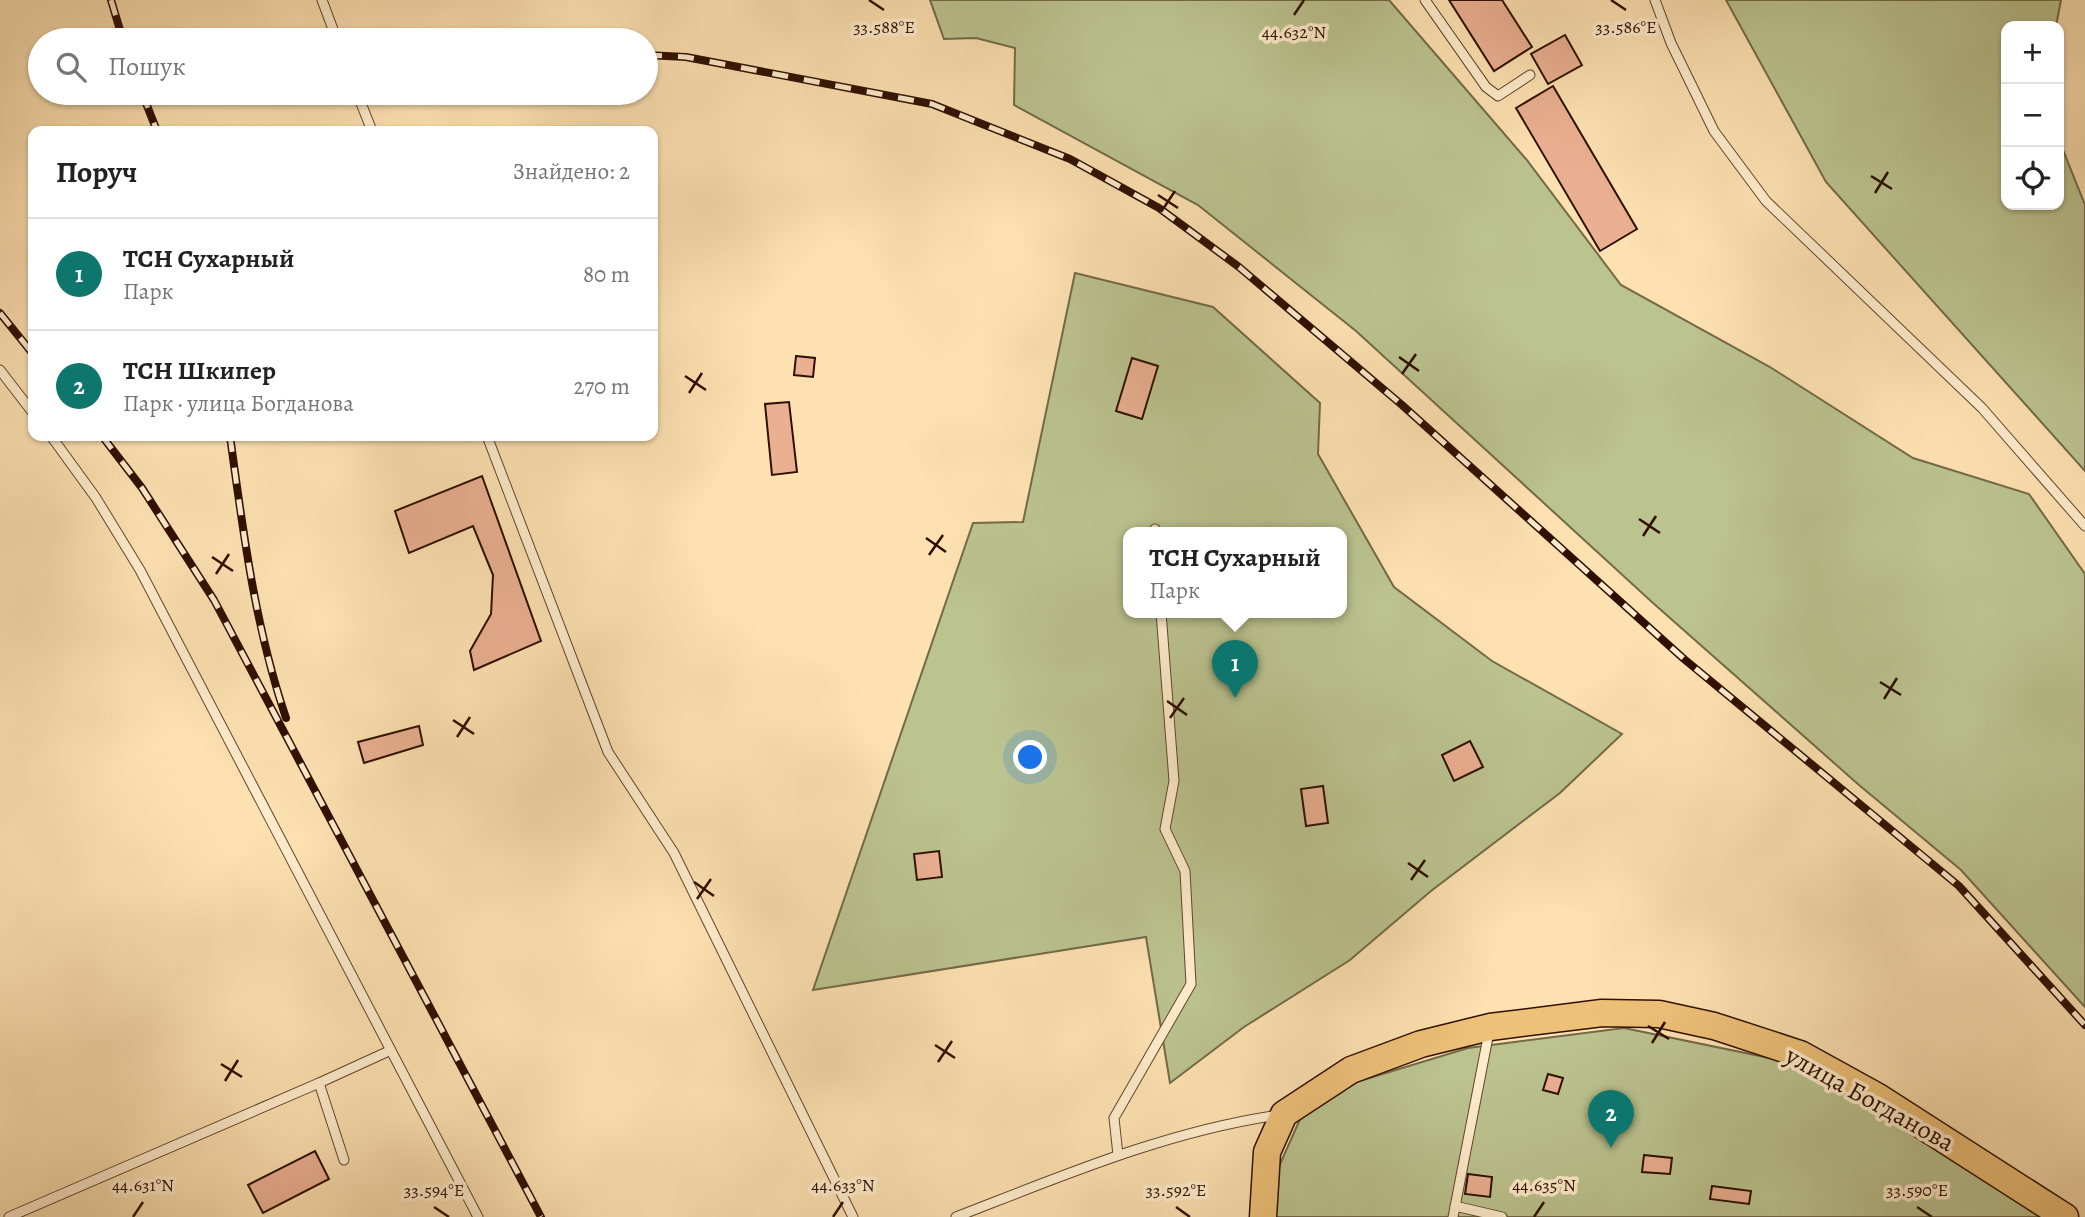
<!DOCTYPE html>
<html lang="uk">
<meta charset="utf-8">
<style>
:root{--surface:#fff;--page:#f2f2f2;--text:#222;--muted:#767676;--line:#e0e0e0;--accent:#0f766e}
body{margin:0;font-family:Alegreya,serif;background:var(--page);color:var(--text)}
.controls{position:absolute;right:21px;top:21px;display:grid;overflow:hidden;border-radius:14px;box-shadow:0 2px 5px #0004}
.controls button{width:63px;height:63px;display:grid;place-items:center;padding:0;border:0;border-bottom:2px solid var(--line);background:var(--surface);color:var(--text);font:35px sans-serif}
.you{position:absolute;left:1031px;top:758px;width:24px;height:24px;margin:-18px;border:5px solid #fff;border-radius:50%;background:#1a73e8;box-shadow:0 0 0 10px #1a73e833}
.badge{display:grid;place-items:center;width:46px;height:46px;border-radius:50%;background:var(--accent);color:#fff;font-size:23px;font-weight:700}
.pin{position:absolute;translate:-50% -58px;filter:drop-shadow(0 2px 4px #0008)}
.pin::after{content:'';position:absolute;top:37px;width:24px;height:21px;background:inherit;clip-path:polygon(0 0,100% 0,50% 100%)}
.popup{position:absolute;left:1123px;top:527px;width:224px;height:91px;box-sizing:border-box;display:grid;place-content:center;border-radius:14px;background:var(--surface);filter:drop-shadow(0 2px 5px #0005);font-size:23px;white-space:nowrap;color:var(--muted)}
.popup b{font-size:26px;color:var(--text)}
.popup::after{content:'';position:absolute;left:50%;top:100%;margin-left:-14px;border:14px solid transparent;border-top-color:var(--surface)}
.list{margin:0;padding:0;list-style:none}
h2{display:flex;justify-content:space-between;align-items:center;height:91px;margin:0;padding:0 28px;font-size:30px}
h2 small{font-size:23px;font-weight:400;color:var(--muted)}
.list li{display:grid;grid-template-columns:46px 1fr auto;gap:21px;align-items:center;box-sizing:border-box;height:112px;padding:0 28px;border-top:2px solid var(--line)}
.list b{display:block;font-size:26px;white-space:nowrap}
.list p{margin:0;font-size:23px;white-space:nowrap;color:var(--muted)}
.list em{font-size:23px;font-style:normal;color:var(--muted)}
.icon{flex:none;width:38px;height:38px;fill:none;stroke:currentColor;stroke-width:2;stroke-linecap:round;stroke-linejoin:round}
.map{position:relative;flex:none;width:2085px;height:1217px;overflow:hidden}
.search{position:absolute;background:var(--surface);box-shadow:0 2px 5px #0004;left:28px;top:28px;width:630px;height:77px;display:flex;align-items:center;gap:18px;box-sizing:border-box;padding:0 24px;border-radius:38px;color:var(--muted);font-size:26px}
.panel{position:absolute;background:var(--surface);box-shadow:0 2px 5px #0004;left:28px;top:126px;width:630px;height:315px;border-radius:14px}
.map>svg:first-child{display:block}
.green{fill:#bbc38f;stroke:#746948;stroke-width:2;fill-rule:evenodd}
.building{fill:#eab091;stroke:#2e0f01;stroke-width:2}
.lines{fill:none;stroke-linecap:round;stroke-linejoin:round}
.service-casing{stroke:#62442d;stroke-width:11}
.primary-casing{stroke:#2e0f01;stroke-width:29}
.service{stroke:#feeccc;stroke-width:9}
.primary{stroke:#eec078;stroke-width:26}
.rail-casing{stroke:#2e0f01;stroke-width:8}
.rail{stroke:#feeccc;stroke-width:5;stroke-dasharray:16;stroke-linecap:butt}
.ticks{fill:none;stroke:#2e0f01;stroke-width:2.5}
.labels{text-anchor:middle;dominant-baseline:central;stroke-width:7;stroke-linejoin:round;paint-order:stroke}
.street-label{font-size:26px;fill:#2e0f01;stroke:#feeccc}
.ticks-label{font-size:18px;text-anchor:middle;fill:#2e0f01;stroke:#feeccc;stroke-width:7;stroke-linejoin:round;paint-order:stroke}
</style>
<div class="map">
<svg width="2085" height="1217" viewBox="0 0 2085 1217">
<rect width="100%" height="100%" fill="#fde1b1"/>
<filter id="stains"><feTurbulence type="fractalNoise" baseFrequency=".00286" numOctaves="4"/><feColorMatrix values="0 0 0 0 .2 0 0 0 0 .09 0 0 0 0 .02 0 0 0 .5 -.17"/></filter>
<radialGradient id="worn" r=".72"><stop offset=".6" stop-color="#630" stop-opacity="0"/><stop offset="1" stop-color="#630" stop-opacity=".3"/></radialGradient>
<g class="green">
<polygon points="930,0 1389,0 1526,159 1621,285 1770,367 1913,458 2029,494 2085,574 2085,1007 1961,870 1859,785 1653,603 1356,331 1198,205 1014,105 1015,48 976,38 944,39"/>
<polygon points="1726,0 2061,0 2056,26 2006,26 2006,205 2059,205 2059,140 2085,205 2085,471 1826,182"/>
<path d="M1075,273L1213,307L1320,403L1318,454L1394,587L1492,661L1622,734L1560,793L1431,891L1350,960L1244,1027L1170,1083L1146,937L813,990L973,523L1023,522ZM1128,532H1342V612H1128Z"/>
<polygon points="1624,1028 1794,1063 2048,1217 1274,1217 1273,1180 1301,1117 1353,1083 1468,1048"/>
</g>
<g class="building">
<polygon points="1449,0 1502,0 1532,47 1494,71"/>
<polygon points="1565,35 1582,65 1548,84 1531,54"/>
<polygon points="1553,86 1637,229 1600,251 1516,108"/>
<polygon points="796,356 815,358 813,377 794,375"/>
<polygon points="1132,358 1158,366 1142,419 1116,411"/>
<polygon points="789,402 797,472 772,475 765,404"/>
<polygon points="482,476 541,641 474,670 470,651 491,614 493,575 473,526 409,553 395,511"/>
<polygon points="419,726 423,745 364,763 358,742"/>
<polygon points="1470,741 1483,767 1454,781 1442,755"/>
<polygon points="1323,786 1328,823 1306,826 1301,789"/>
<polygon points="939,851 942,877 917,880 914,854"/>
<polygon points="1548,1074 1563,1078 1558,1094 1543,1090"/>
<polygon points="315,1151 329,1179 263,1213 248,1185"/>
<polygon points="1644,1155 1672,1158 1670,1174 1642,1172"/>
<polygon points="1468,1174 1492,1177 1490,1197 1465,1194"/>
<polygon points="1712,1186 1751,1191 1749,1204 1710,1199"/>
</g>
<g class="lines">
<g class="service-casing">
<g id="service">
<polyline points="322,0 337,40"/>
<polyline points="1425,0 1486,87 1498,96 1530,75"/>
<polyline points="1655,0 1671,43 1714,131 1766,201 1982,408 2085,526"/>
<polyline points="357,93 372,131"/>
<polyline points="0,370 33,413"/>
<polyline points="51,436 96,498 140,570 478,1217"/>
<polyline points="487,436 608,752 674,853 853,1217"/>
<polyline points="1155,529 1155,532"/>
<polyline points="1118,1155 1114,1118 1191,984 1185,871 1165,829 1174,781 1161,612"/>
<polyline points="344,1160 319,1083 389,1051"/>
<polyline points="1455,1206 1502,1217"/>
<polyline points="9,1217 319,1083"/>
<path d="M956,1217C1062,1176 1167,1131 1279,1115"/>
<polyline points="1453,1217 1489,1032"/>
</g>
</g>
<g class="primary-casing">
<polyline id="primary" points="1263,1217 1267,1152 1284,1114 1351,1070 1421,1044 1490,1027 1602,1013 1659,1014 1714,1026 1800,1054 1878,1097 2065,1217"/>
</g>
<use href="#service" class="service"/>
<use href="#primary" class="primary"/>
<g class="rail-casing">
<g id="rail">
<polyline points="111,0 123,40"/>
<polyline points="646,55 686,57 932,104 1070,159 1159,208 1239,267 1402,405 1684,659 1959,886 2085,1025"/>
<polyline points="142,93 157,131"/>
<polyline points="0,313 33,354"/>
<polyline points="102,436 142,488 214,600 541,1217"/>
<path d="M230,436C243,531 255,627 286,718"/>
</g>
</g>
<use href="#rail" class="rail"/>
</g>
<path class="ticks" d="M869,0L884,10M1611,0L1626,10M1294,15L1304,0M1871,176L1892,189M1875,193L1888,172M1158,195L1178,208M1161,212L1175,191M1399,357L1419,371M1402,374L1416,354M685,376L706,390M689,393L702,373M1639,519L1660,533M1643,536L1656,516M926,538L946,552M929,555L943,535M212,557L233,571M216,574L229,554M1880,682L1901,695M1884,699L1897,678M1167,701L1187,715M1170,718L1184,698M453,720L474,734M457,737L470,717M1408,863L1428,877M1411,880L1425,860M694,882L714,896M697,899L711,879M1648,1026L1669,1039M1652,1043L1665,1022M935,1045L955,1058M938,1062L952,1041M221,1064L242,1077M225,1081L238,1060M434,1207L449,1217M1176,1207L1190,1217M1917,1207L1932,1217M133,1217L143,1202M833,1217L843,1202M1534,1217L1544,1202"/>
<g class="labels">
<g class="street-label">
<text transform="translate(1870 1099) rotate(29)">улица Богданова</text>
</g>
</g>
<g class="ticks-label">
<text x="884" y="33">33.588°E</text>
<text x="1626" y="33">33.586°E</text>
<text x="1294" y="38">44.632°N</text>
<text x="143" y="1191">44.631°N</text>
<text x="843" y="1191">44.633°N</text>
<text x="1544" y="1191">44.635°N</text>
<text x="434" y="1196">33.594°E</text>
<text x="1176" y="1196">33.592°E</text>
<text x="1917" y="1196">33.590°E</text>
</g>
<rect width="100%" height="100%" filter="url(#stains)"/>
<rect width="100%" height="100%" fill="url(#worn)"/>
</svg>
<div class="controls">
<button>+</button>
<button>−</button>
<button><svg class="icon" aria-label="locate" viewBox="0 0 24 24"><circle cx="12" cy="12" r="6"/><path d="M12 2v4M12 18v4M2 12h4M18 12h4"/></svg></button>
</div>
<div class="you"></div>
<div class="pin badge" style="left:1235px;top:698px">1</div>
<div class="popup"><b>ТСН Сухарный</b>Парк</div>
<div class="pin badge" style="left:1611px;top:1148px">2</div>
<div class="search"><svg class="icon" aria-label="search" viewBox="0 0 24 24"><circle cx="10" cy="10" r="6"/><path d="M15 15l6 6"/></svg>Пошук</div>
<section class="panel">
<h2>Поруч<small>Знайдено: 2</small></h2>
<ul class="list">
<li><span class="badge">1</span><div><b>ТСН Сухарный</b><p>Парк</p></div><em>80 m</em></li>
<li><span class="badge">2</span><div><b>ТСН Шкипер</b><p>Парк · улица Богданова</p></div><em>270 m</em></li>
</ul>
</section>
</div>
